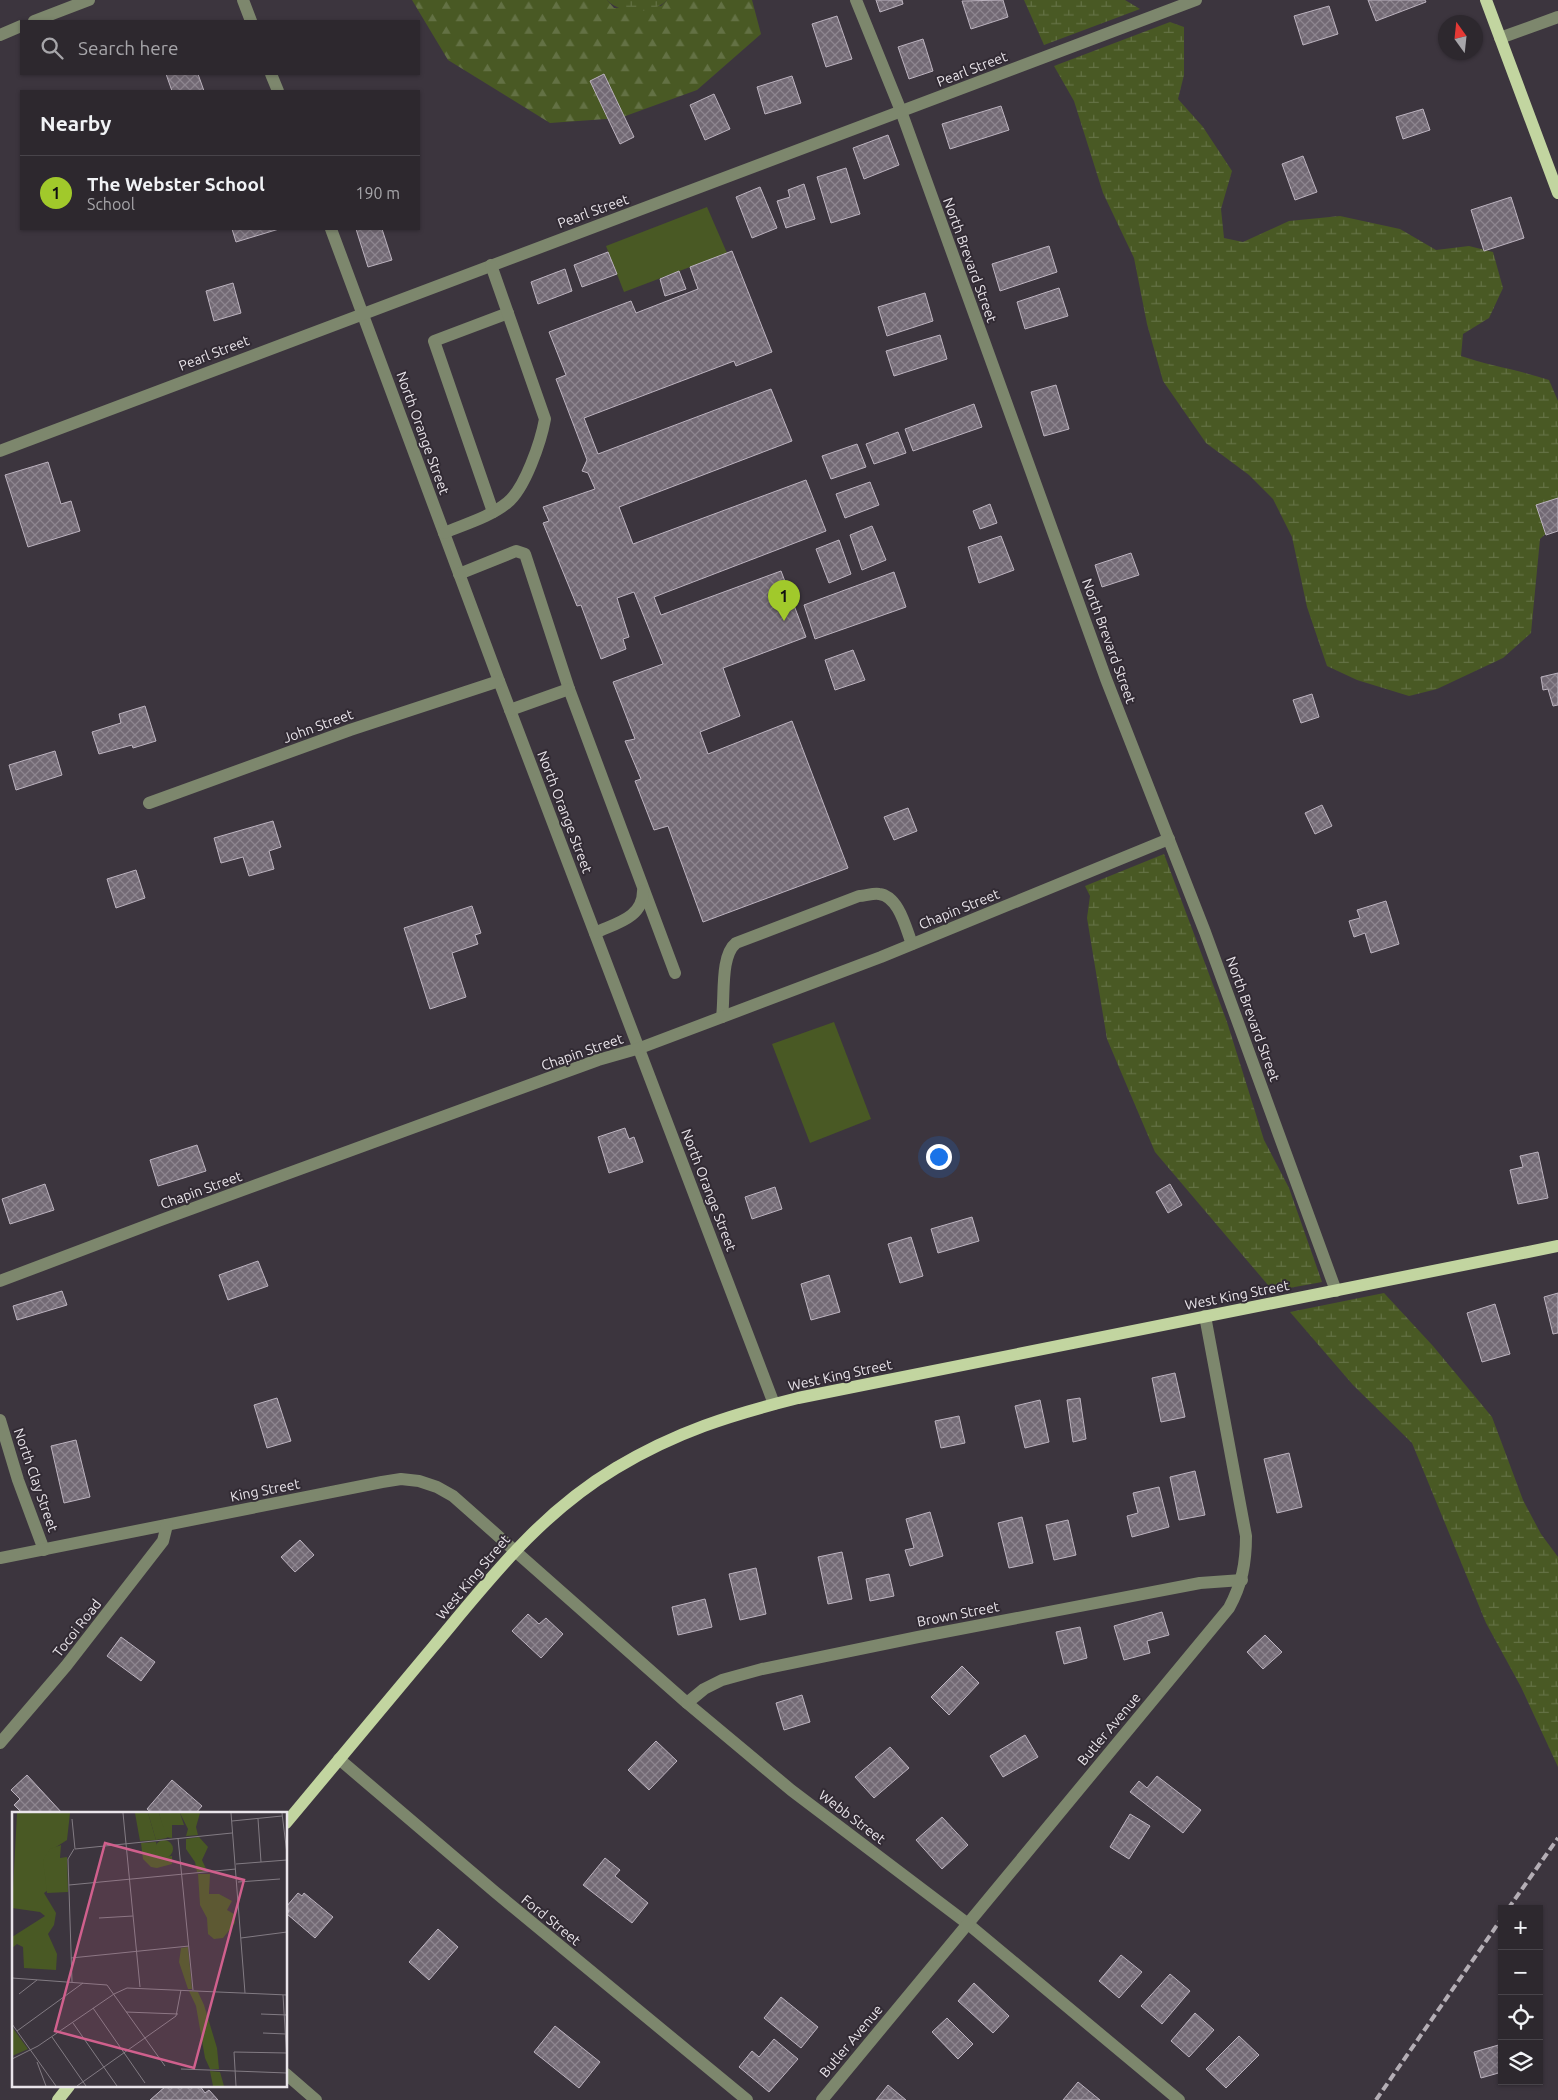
<!DOCTYPE html>
<meta charset="utf-8">
<style>
:root{--surface:#2d282e;--page:#39343a;--text:#f1f3f6;--muted:#a7a6aa;--line:#48444a;--accent:#a1c92b}
body{margin:0;font-family:Ubuntu,sans-serif;background:var(--page);color:var(--text)}
.controls{position:absolute;right:15px;bottom:15px;display:grid;overflow:hidden;border-radius:0px;box-shadow:0 1px 4px #0004}
.controls button{width:45px;height:45px;display:grid;place-items:center;padding:0;border:0;border-bottom:1px solid var(--line);background:var(--surface);color:var(--text);font:25px sans-serif}
.compass{position:absolute;left:1438px;top:15px;width:45px;height:45px;border-radius:50%;background:var(--surface);box-shadow:0 1px 4px #0004;rotate:345deg}
.you{position:absolute;left:938px;top:1156px;width:18px;height:18px;margin:-12px;border:4px solid #fff;border-radius:50%;background:#1a73e8;box-shadow:0 0 0 8px #1a73e833}
.badge{display:grid;place-items:center;width:32px;height:32px;border-radius:50%;background:var(--accent);color:#111;font-size:16px;font-weight:700}
.pin{position:absolute;translate:-50% -41px;filter:drop-shadow(0 1px 2px #0008)}
.pin::after{content:'';position:absolute;top:26px;width:18px;height:15px;background:inherit;clip-path:polygon(0 0,100% 0,50% 100%)}
.list{margin:0;padding:0;list-style:none}
h2{display:flex;justify-content:space-between;align-items:center;height:65px;margin:0;padding:0 20px;font-size:21px}
h2 small{font-size:16px;font-weight:400;color:var(--muted)}
.list li{display:grid;grid-template-columns:32px 1fr auto;gap:15px;align-items:center;box-sizing:border-box;height:75px;padding:0 20px;border-top:1px solid var(--line)}
.list b{display:block;font-size:19px;white-space:nowrap}
.list p{margin:0;font-size:16px;white-space:nowrap;color:var(--muted)}
.list em{font-size:16px;font-style:normal;color:var(--muted)}
.icon{flex:none;width:28px;height:28px;fill:none;stroke:currentColor;stroke-width:2;stroke-linecap:round;stroke-linejoin:round}
.map{position:relative;flex:none;width:1558px;height:2100px;overflow:hidden}
.search{position:absolute;background:var(--surface);box-shadow:0 1px 4px #0004;left:20px;top:20px;width:400px;height:55px;display:flex;align-items:center;gap:12px;box-sizing:border-box;padding:0 18px;border-radius:0px;color:var(--muted);font-size:19px}
.panel{position:absolute;background:var(--surface);box-shadow:0 1px 4px #0004;left:20px;top:90px;width:400px;height:140px;border-radius:0px}
.map>svg:first-child{display:block}
.forest{fill:url(#forest-firs)}
.wetland{fill:url(#wetland-marsh)}
.park{fill:#495924}
.building{fill:url(#building-cross-hatch);stroke:#bcb3bf}
.lines{fill:none;stroke-linecap:round;stroke-linejoin:round}
.minor{stroke:#7d876d;stroke-width:12}
.major{stroke:#c2d5a0;stroke-width:12}
.rail{stroke:#b4aeb5;stroke-width:4;stroke-dasharray:8 4;stroke-linecap:butt}
.labels{text-anchor:middle;dominant-baseline:central;stroke-width:4;stroke-linejoin:round;paint-order:stroke}
.street-label{font-size:14px;fill:#eae5eb;stroke:#322b34}
.inset-road{fill:none;stroke:#827b83;stroke-width:1}
.view{fill:#d0608d;fill-opacity:0.15;stroke:#d0608d;stroke-width:2.5}
.inset-edge{fill:none;stroke:#eae5eb;stroke-width:2.5}
</style>
<div class="map">
<svg width="1558" height="2100" viewBox="0 0 1558 2100">
<defs>
<pattern id="forest-firs" width="22" height="20" patternUnits="userSpaceOnUse" patternTransform="scale(1.25)"><rect width="22" height="20" fill="#495924"/><path d="M5 1l3.5 6h-7zM16 11l3.5 6h-7z" fill="#637144"/></pattern>
<pattern id="wetland-marsh" width="20" height="14" patternUnits="userSpaceOnUse" patternTransform="scale(1.25)"><rect width="20" height="14" fill="#495924"/><path d="M1 5h8M5 5V1M11 12h8M15 12V8" fill="none" stroke="#637144"/></pattern>
<pattern id="building-cross-hatch" width="8" height="8" patternUnits="userSpaceOnUse" patternTransform="scale(1.25)"><rect width="8" height="8" fill="#726974"/><path d="M0 0l8 8M0 8l8-8" fill="none" stroke="#8d858f"/></pattern>
</defs>
<rect width="100%" height="100%" fill="#3c353e"/>
<polygon class="forest" points="412,0 607,0 614,8 661,6 667,0 752,0 761,34 697,90 620,118 550,123 448,60"/>
<g class="wetland">
<path d="M607,0H667C652,15 621,15 607,0Z"/>
<polygon points="1024,0 1125,0 1140,9 1044,45"/>
<path d="M1170,22L1184,27V75L1178,99L1203,127L1232,171L1221,209L1224,238L1243,242L1289,221L1340,216L1400,229L1436,250L1469,246L1493,252L1503,288L1489,318L1463,334L1461,356C1490,366 1520,370 1549,380L1558,401V523L1540,539L1531,633L1503,658L1437,689L1409,696L1357,680L1327,666L1307,607L1292,537L1273,499L1249,475L1206,443L1163,381L1147,324L1134,258L1103,193L1074,101L1054,66Z"/>
<polygon points="1164,854 1227,1022 1264,1140 1289,1188 1322,1282 1273,1291 1155,1152 1107,1039 1087,918 1090,896 1085,886"/>
<polygon points="1384,1293 1433,1346 1492,1417 1523,1500 1541,1534 1558,1557 1558,1767 1521,1687 1486,1623 1412,1443 1353,1385 1290,1312"/>
</g>
<g class="park">
<polygon points="707,207 727,253 624,292 606,246"/>
<polygon points="834,1022 871,1119 810,1143 772,1044"/>
</g>
<g class="building">
<polygon points="876,0 902,0 903,4 880,12"/>
<polygon points="1003,0 1008,17 971,29 962,1"/>
<polygon points="1368,0 1425,0 1426,2 1376,21"/>
<polygon points="1329,6 1338,34 1303,45 1294,16"/>
<polygon points="837,16 852,59 826,67 812,24"/>
<polygon points="923,39 933,71 909,79 898,47"/>
<polygon points="166,74 198,74 204,91 172,91"/>
<polygon points="604,74 634,137 620,144 590,81"/>
<polygon points="792,76 801,103 765,114 757,87"/>
<polygon points="714,94 730,129 705,140 690,105"/>
<polygon points="1001,106 1009,130 950,149 942,124"/>
<polygon points="1423,109 1430,130 1403,139 1396,117"/>
<polygon points="888,135 899,165 864,179 853,148"/>
<polygon points="1303,156 1317,192 1295,200 1282,164"/>
<polygon points="846,168 860,214 831,223 817,177"/>
<polygon points="804,184 815,219 786,228 777,201 790,197 788,190"/>
<polygon points="760,187 777,228 752,238 736,197"/>
<polygon points="1511,197 1524,238 1484,251 1471,210"/>
<polygon points="232,229 279,229 236,242"/>
<polygon points="356,229 382,229 392,260 368,267"/>
<polygon points="1049,246 1057,272 1000,291 992,264"/>
<polygon points="732,251 772,352 736,366 734,361 584,418 598,454 771,389 792,441 619,507 633,544 806,480 826,531 654,597 661,615 781,571 806,637 723,668 740,716 700,732 708,754 792,721 848,868 703,922 668,826 654,830 635,781 641,779 625,741 635,739 613,682 663,664 634,592 617,598 629,637 623,639 626,649 601,659 581,605 577,606 543,523 549,521 543,507 595,489 588,473 582,471 587,460 556,379 566,375 549,332 631,301 636,313 698,289 690,267"/>
<polygon points="608,252 617,274 582,287 574,265"/>
<polygon points="565,269 572,291 538,304 531,282"/>
<polygon points="679,271 686,289 665,296 660,279"/>
<polygon points="233,283 241,313 214,321 206,291"/>
<polygon points="1059,288 1068,316 1025,329 1017,302"/>
<polygon points="925,293 933,321 887,336 878,307"/>
<polygon points="940,335 947,359 894,376 886,351"/>
<polygon points="1056,385 1069,429 1044,436 1031,392"/>
<polygon points="974,404 982,427 913,451 905,429"/>
<polygon points="898,432 906,453 874,464 866,444"/>
<polygon points="857,444 866,467 831,479 822,456"/>
<polygon points="48,462 61,504 71,501 80,531 28,547 5,475"/>
<polygon points="870,482 879,505 845,518 836,494"/>
<polygon points="1558,498 1558,531 1546,535 1536,505"/>
<polygon points="990,504 997,523 980,529 973,511"/>
<polygon points="872,526 886,560 862,570 850,535"/>
<polygon points="1001,536 1014,570 979,583 968,547"/>
<polygon points="839,540 851,574 829,583 816,549"/>
<polygon points="1131,553 1139,575 1102,587 1095,565"/>
<polygon points="894,572 906,607 815,639 804,605"/>
<polygon points="853,650 865,680 835,690 825,660"/>
<polygon points="1558,673 1558,705 1553,706 1548,689 1543,690 1541,677"/>
<polygon points="1312,694 1319,717 1301,723 1293,700"/>
<polygon points="145,706 156,741 133,748 132,745 99,754 92,732 121,723 119,714"/>
<polygon points="55,751 62,775 16,790 9,765"/>
<polygon points="1322,805 1332,826 1315,834 1305,813"/>
<polygon points="908,808 917,831 894,840 884,817"/>
<polygon points="273,821 281,847 269,851 274,869 249,876 243,857 221,863 214,838"/>
<polygon points="136,870 145,898 116,908 107,879"/>
<polygon points="1386,901 1399,944 1371,953 1365,933 1354,937 1349,921 1360,918 1357,910"/>
<polygon points="472,906 481,933 475,935 478,944 452,953 466,997 430,1009 404,928"/>
<polygon points="625,1128 629,1139 634,1137 643,1162 609,1173 598,1137"/>
<polygon points="197,1145 206,1171 158,1186 150,1160"/>
<polygon points="1538,1152 1548,1198 1518,1204 1510,1170 1523,1167 1520,1156"/>
<polygon points="45,1184 54,1210 10,1224 2,1199"/>
<polygon points="1170,1184 1182,1205 1168,1213 1156,1192"/>
<polygon points="775,1187 782,1209 752,1219 745,1197"/>
<polygon points="972,1217 979,1241 938,1253 931,1229"/>
<polygon points="911,1237 923,1276 900,1283 888,1244"/>
<polygon points="258,1261 268,1286 228,1300 219,1275"/>
<polygon points="829,1275 840,1312 811,1320 801,1284"/>
<polygon points="62,1291 67,1305 17,1320 13,1306"/>
<polygon points="1558,1293 1558,1333 1553,1334 1544,1297"/>
<polygon points="1495,1304 1510,1354 1482,1362 1467,1313"/>
<polygon points="1175,1373 1185,1417 1161,1422 1152,1378"/>
<polygon points="277,1398 291,1441 267,1448 254,1405"/>
<polygon points="1080,1398 1086,1439 1073,1442 1067,1400"/>
<polygon points="1040,1400 1049,1442 1025,1448 1015,1406"/>
<polygon points="959,1416 965,1443 941,1448 935,1421"/>
<polygon points="76,1440 90,1497 64,1503 51,1446"/>
<polygon points="1289,1453 1302,1507 1277,1513 1264,1459"/>
<polygon points="1195,1471 1205,1515 1179,1520 1170,1477"/>
<polygon points="1159,1487 1169,1527 1132,1537 1127,1516 1138,1513 1133,1493"/>
<polygon points="930,1512 943,1556 910,1566 905,1550 914,1548 906,1519"/>
<polygon points="1022,1517 1033,1563 1009,1568 998,1523"/>
<polygon points="1068,1520 1076,1555 1054,1560 1046,1525"/>
<polygon points="300,1540 314,1555 295,1572 281,1557"/>
<polygon points="842,1552 852,1599 828,1604 818,1557"/>
<polygon points="756,1568 766,1614 740,1620 729,1574"/>
<polygon points="889,1574 894,1596 870,1601 866,1579"/>
<polygon points="705,1599 712,1627 678,1635 672,1607"/>
<polygon points="1162,1612 1169,1635 1147,1641 1150,1653 1124,1660 1114,1626"/>
<polygon points="528,1614 539,1624 546,1618 563,1634 541,1658 512,1631"/>
<polygon points="1080,1627 1087,1658 1064,1664 1056,1632"/>
<polygon points="1265,1635 1282,1652 1263,1669 1247,1652"/>
<polygon points="121,1637 155,1662 141,1681 107,1656"/>
<polygon points="962,1666 979,1683 949,1715 931,1697"/>
<polygon points="802,1695 810,1722 784,1730 776,1703"/>
<polygon points="1025,1735 1038,1757 1003,1777 990,1756"/>
<polygon points="656,1741 677,1761 649,1790 628,1770"/>
<polygon points="890,1747 909,1768 874,1798 855,1777"/>
<polygon points="27,1775 63,1814 23,1814 14,1805 20,1799 11,1790"/>
<polygon points="1157,1776 1201,1810 1183,1833 1130,1792 1139,1781 1147,1788"/>
<polygon points="172,1780 202,1806 195,1814 153,1814 147,1809"/>
<polygon points="1130,1814 1150,1826 1129,1859 1110,1847"/>
<polygon points="942,1817 968,1845 942,1869 916,1840"/>
<polygon points="605,1858 620,1870 615,1876 648,1903 632,1923 583,1885"/>
<polygon points="298,1893 302,1896 304,1893 333,1917 315,1938 287,1914 289,1911 286,1907"/>
<polygon points="438,1929 458,1947 429,1980 409,1962"/>
<polygon points="1121,1955 1142,1972 1119,1998 1099,1981"/>
<polygon points="1170,1974 1190,1991 1162,2024 1141,2006"/>
<polygon points="974,1983 1009,2016 993,2033 958,2001"/>
<polygon points="781,1997 818,2027 801,2048 764,2018"/>
<polygon points="1195,2013 1214,2030 1189,2057 1171,2041"/>
<polygon points="947,2018 973,2044 958,2059 932,2032"/>
<polygon points="555,2026 600,2062 579,2088 534,2052"/>
<polygon points="1239,2036 1259,2055 1226,2088 1206,2069"/>
<polygon points="774,2039 798,2059 769,2092 739,2067 752,2051 759,2057"/>
<polygon points="1502,2044 1502,2072 1481,2078 1474,2052"/>
<polygon points="1078,2082 1100,2100 1063,2100"/>
<polygon points="888,2085 906,2100 876,2100"/>
<polygon points="166,2086 200,2086 205,2093 209,2090 218,2100 150,2100"/>
</g>
<g class="lines">
<g class="minor">
<polyline points="243,0 251,21"/>
<polyline points="856,0 901,111 1106,679 1205,932 1336,1291"/>
<polyline points="34,21 89,0"/>
<polyline points="0,35 21,26"/>
<polyline points="1500,38 1558,17"/>
<polyline points="271,74 278,91"/>
<polyline points="331,229 499,681 774,1404"/>
<polyline points="0,451 1196,0"/>
<polyline points="493,512 434,341 508,313"/>
<path d="M444,533C465,524 490,517 507,503C525,489 541,441 545,419L491,265"/>
<polyline points="459,574 516,551 525,554 569,689 675,973"/>
<polyline points="510,710 569,689"/>
<polyline points="149,803 350,730 499,681"/>
<path d="M595,933C616,923 643,918 643,891"/>
<path d="M722,1017C725,996 720,956 736,943L859,896C865,896 873,893 879,894C899,896 906,929 912,944"/>
<polyline points="0,1281 161,1220 598,1060 640,1048 881,957 1169,839"/>
<polyline points="0,1420 18,1480 44,1550"/>
<polyline points="0,1558 382,1482 401,1479 419,1481 437,1487 453,1496 687,1703 791,1790 968,1924 1179,2100"/>
<polyline points="687,1703 704,1689 722,1680 762,1669 918,1637 1200,1583 1242,1580"/>
<polyline points="0,1743 66,1666 163,1541 167,1525"/>
<polyline points="339,1759 495,1892 747,2100"/>
<polyline points="286,2074 316,2100"/>
<path d="M822,2100L1229,1608C1242,1584 1246,1563 1246,1536L1205,1316"/>
</g>
<g class="major">
<polyline points="1486,0 1558,193"/>
<path d="M286,1823C335,1764 384,1705 433,1647C490,1579 539,1514 616,1468C676,1432 730,1415 798,1398L1558,1246"/>
<polyline points="58,2100 69,2086"/>
</g>
<g class="rail">
<polyline points="1508,1909 1558,1838"/>
<polyline points="1376,2100 1502,1918"/>
</g>
</g>
<g class="labels">
<g class="street-label">
<text transform="translate(972 69) rotate(-21)">Pearl Street</text>
<text transform="translate(593 211) rotate(-20)">Pearl Street</text>
<text transform="translate(970 260) rotate(70)">North Brevard Street</text>
<text transform="translate(214 353) rotate(-21)">Pearl Street</text>
<text transform="translate(423 433) rotate(70)">North Orange Street</text>
<text transform="translate(1109 641) rotate(70)">North Brevard Street</text>
<text transform="translate(318 726) rotate(-20)">John Street</text>
<text transform="translate(565 812) rotate(69)">North Orange Street</text>
<text transform="translate(959 909) rotate(-22)">Chapin Street</text>
<text transform="translate(1253 1019) rotate(70)">North Brevard Street</text>
<text transform="translate(582 1052) rotate(-19)">Chapin Street</text>
<text transform="translate(201 1190) rotate(-20)">Chapin Street</text>
<text transform="translate(709 1190) rotate(69)">North Orange Street</text>
<text transform="translate(1237 1295) rotate(-11)">West King Street</text>
<text transform="translate(840 1375) rotate(-12)">West King Street</text>
<text transform="translate(36 1480) rotate(71)">North Clay Street</text>
<text transform="translate(265 1490) rotate(-11)">King Street</text>
<text transform="translate(473 1577) rotate(-50)">West King Street</text>
<text transform="translate(958 1614) rotate(-11)">Brown Street</text>
<text transform="translate(77 1628) rotate(-52)">Tocoi Road</text>
<text transform="translate(1109 1729) rotate(-50)">Butler Avenue</text>
<text transform="translate(852 1817) rotate(37)">Webb Street</text>
<text transform="translate(551 1920) rotate(39)">Ford Street</text>
<text transform="translate(851 2041) rotate(-50)">Butler Avenue</text>
</g>
</g>
<g transform="translate(12 1812)">
<rect width="275" height="275" fill="#3c353e"/>
<path d="M5,1H58L55,28L44,35L33,60L36,78L32,81L44,101L42,113L36,122L45,142L44,158L12,156L11,135L5,132L0,136V125L33,104L28,100L0,96ZM123,1H136L144,28L128,29ZM147,1H168L172,13H160V26L153,25ZM144,30L148,46L160,44V52L145,56L139,55L131,47L129,31Z" fill="#495924"/>
<path d="M136,1H147L155,26L144,28ZM168,1H188L184,15L186,23L174,24L176,17ZM187,25L196,35L190,48L195,59L185,60L183,50L174,37V27ZM143 37a9 9 0 1 1 18 0a9 9 0 1 1-18 0ZM49,33L48,46L55,45L56,80L35,81L31,48L38,37ZM186,62H198L197,82H207L220,89L215,98L222,102L223,111L211,126L202,127L196,122L195,106L188,93ZM176,135L180,177H176L167,150L169,136ZM177,179L186,180L192,193L205,236L207,257H198L193,246L184,194ZM198,259L208,260L212,274H201Z" fill="#495924"/>
<path d="M0,215L16,237L0,244Z" fill="#495924"/>
<path class="inset-road" d="M111,1L128,175M219,1L233,181M270,1L275,42M60,7L63,37M246,7L249,50M220,9L270,4M166,26L181,178M63,37L220,21M224,52L275,48M226,70L268,67M57,73L224,57M87,106L121,104M229,126L275,120M59,146L177,134M0,166L95,173L153,254M60,170L56,47L62,37M7,182L25,168M271,183L275,249M81,196L133,271M114,200L166,202M249,202L275,203M61,211L105,274M0,212L44,274M5,219L71,171M251,221L274,222M40,225L74,274M0,247L26,234L102,182L115,176L275,183M25,250L34,274M169,257L275,261M65,274L164,204L169,178M224,274L222,240L275,241"/>
<path class="view" d="M93,31L232,68L182,256L43,219Z"/>
<rect width="275" height="275" class="inset-edge"/>
</g>
</svg>
<div class="controls">
<button>+</button>
<button>−</button>
<button><svg class="icon" aria-label="locate" viewBox="0 0 24 24"><circle cx="12" cy="12" r="6"/><path d="M12 2v4M12 18v4M2 12h4M18 12h4"/></svg></button>
<button><svg class="icon" aria-label="layers" viewBox="0 0 24 24"><path d="M12 4l9 5-9 5-9-5zM3 14l9 5 9-5"/></svg></button>
</div>
<svg class="compass" viewBox="-18 -18 36 36"><path d="M0-13l5 13h-10z" fill="#e53935"/><path d="M0 13l5-13h-10z" fill="#a7a6aa"/></svg>
<div class="you"></div>
<div class="pin badge" style="left:784px;top:621px">1</div>
<div class="search"><svg class="icon" aria-label="search" viewBox="0 0 24 24"><circle cx="10" cy="10" r="6"/><path d="M15 15l6 6"/></svg>Search here</div>
<section class="panel">
<h2>Nearby<small></small></h2>
<ul class="list">
<li><span class="badge">1</span><div><b>The Webster School</b><p>School</p></div><em>190 m</em></li>
</ul>
</section>
</div>
